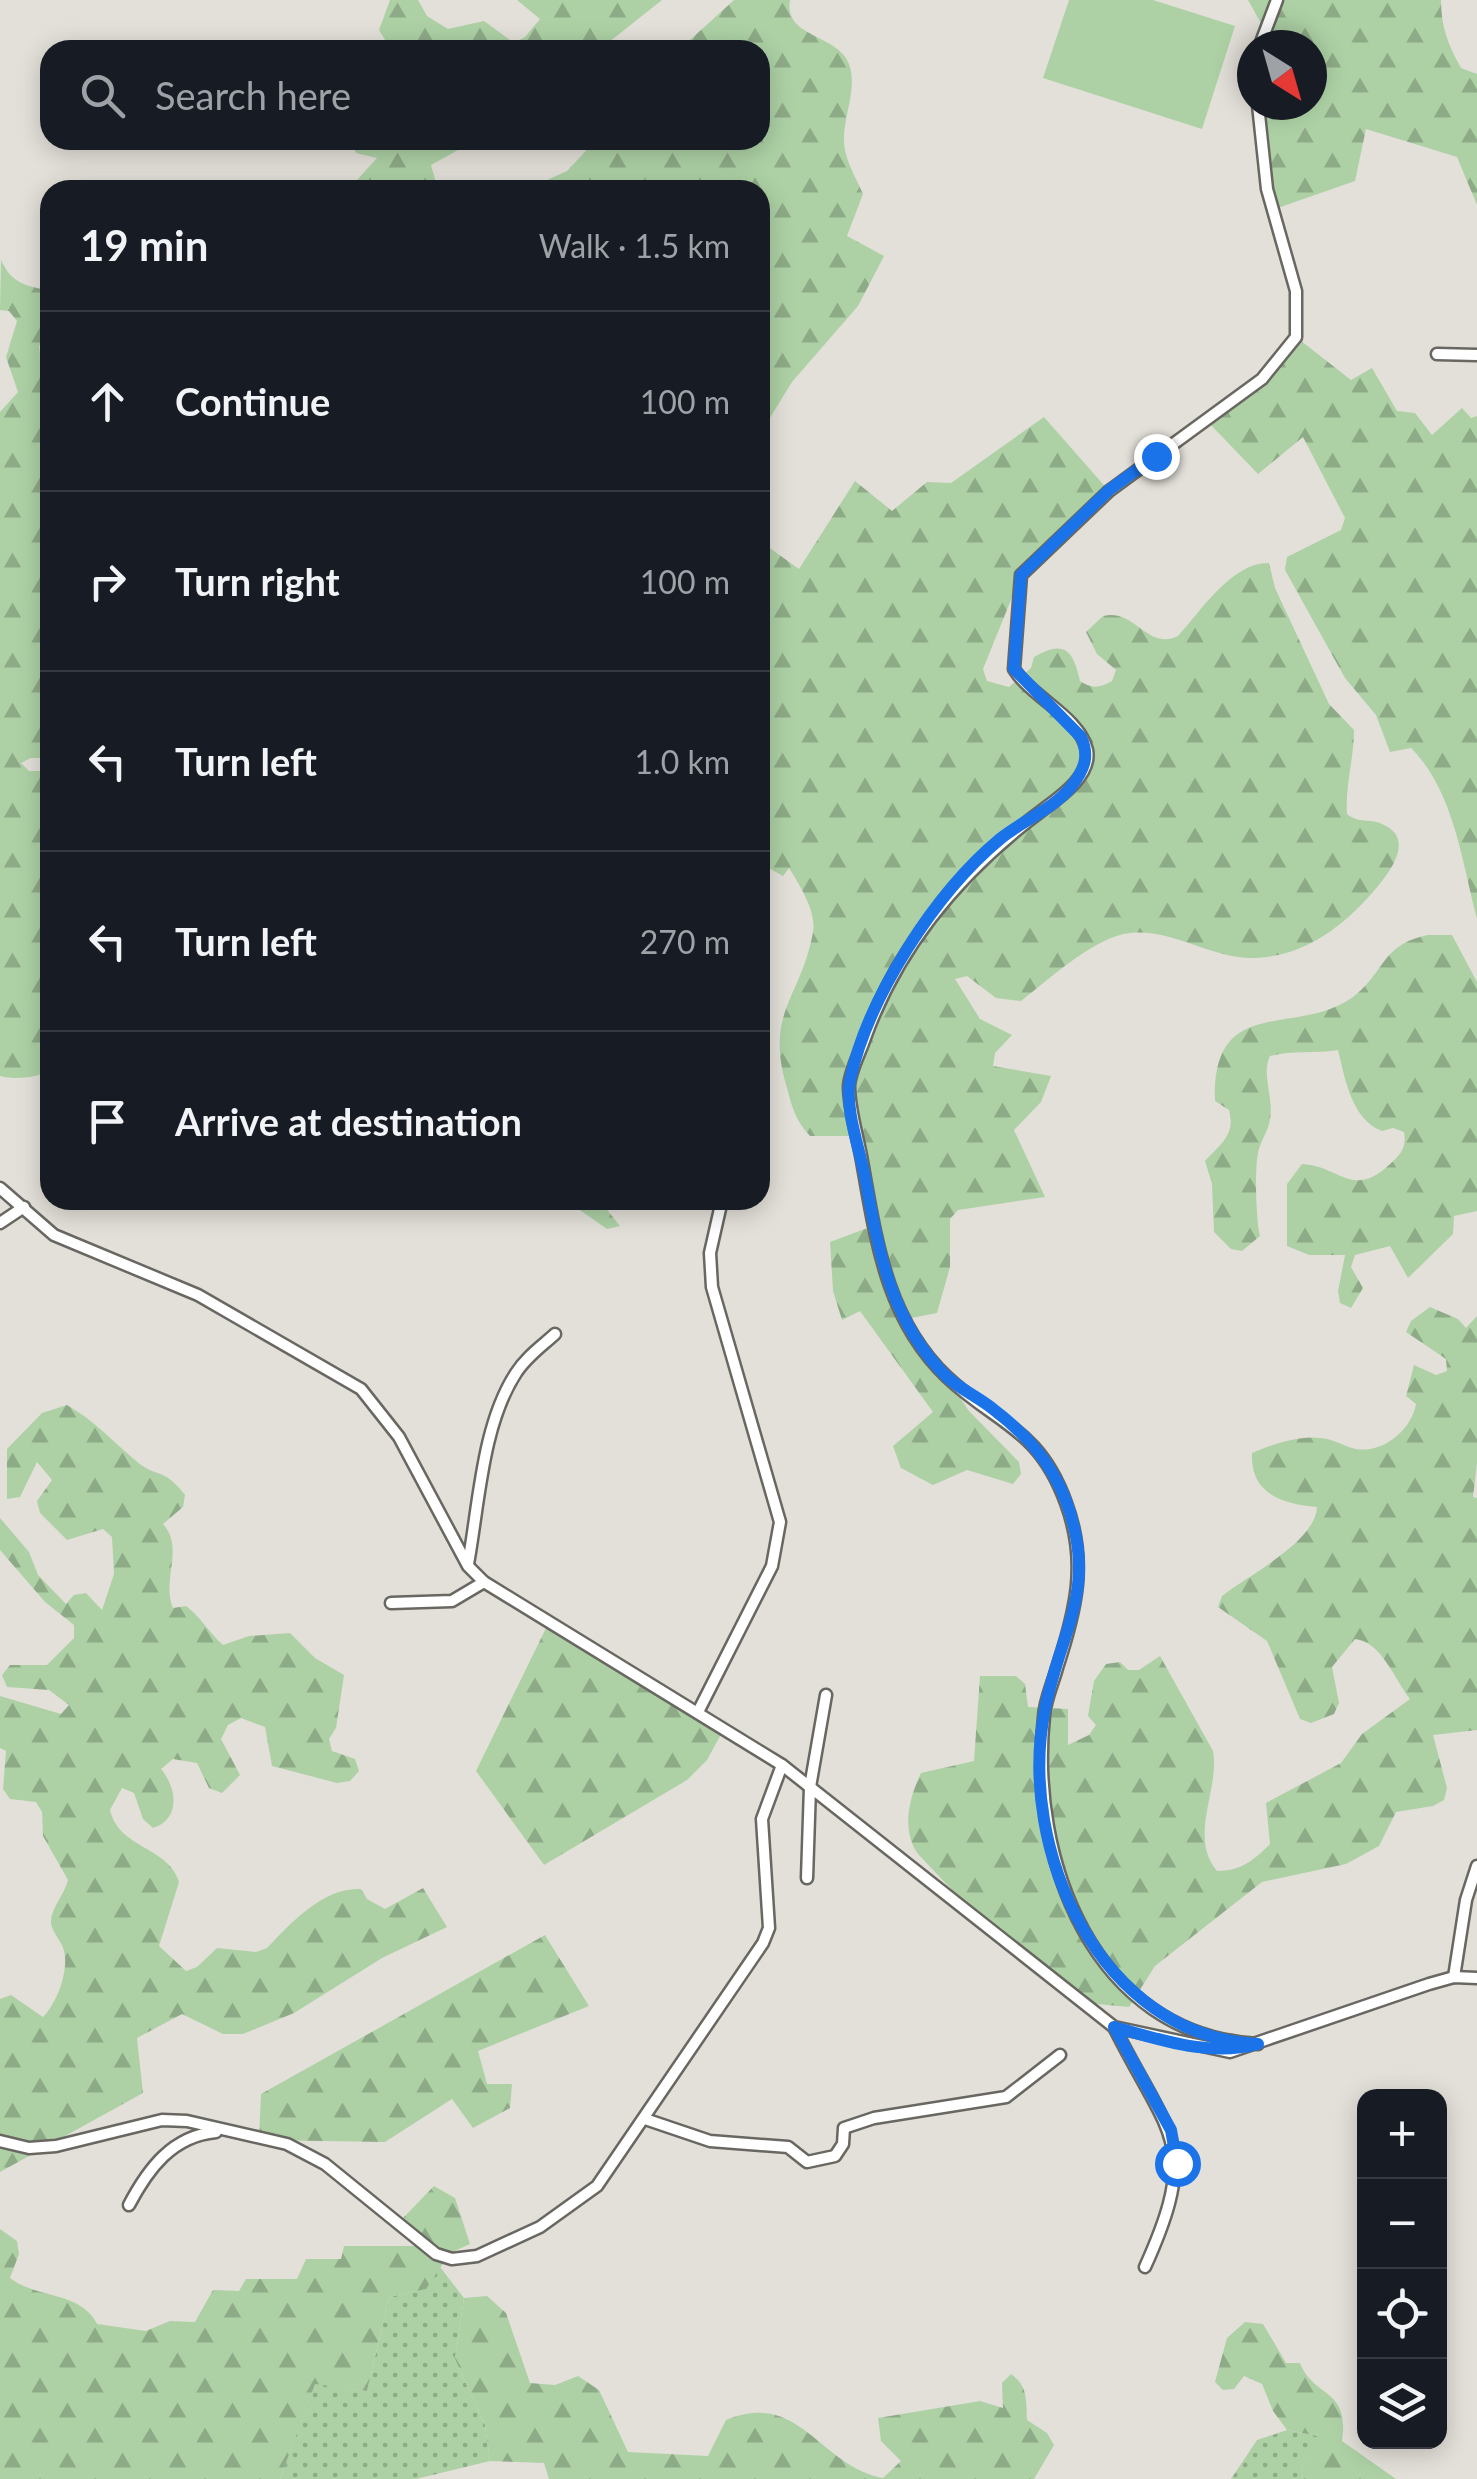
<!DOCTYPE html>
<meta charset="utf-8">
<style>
:root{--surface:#171b24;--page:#242831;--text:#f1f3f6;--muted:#9ea1a6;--line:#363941}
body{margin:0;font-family:Lato,sans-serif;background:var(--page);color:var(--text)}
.controls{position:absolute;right:30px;bottom:30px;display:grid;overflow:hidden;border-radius:20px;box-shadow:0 5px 25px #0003}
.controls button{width:90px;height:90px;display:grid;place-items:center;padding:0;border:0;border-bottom:2px solid var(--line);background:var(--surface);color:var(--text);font:50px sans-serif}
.compass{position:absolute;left:1237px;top:30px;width:90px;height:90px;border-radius:50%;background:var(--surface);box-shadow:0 5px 25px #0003;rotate:143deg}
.stop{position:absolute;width:30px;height:30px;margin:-22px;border:8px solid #1a73e8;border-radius:50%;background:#fff}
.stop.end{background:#1a73e8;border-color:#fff;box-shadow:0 2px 10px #0008}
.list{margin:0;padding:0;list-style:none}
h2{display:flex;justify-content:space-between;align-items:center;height:130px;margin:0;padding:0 40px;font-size:42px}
h2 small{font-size:32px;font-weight:400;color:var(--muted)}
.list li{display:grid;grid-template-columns:65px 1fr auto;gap:30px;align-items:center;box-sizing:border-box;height:180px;padding:0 40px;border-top:2px solid var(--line)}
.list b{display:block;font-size:38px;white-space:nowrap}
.list em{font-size:32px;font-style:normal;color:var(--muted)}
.icon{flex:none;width:55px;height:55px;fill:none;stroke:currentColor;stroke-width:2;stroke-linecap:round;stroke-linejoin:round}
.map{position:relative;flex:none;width:1477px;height:2479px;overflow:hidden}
.search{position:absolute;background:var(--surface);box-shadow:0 5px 25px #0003;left:40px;top:40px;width:730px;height:110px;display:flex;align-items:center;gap:25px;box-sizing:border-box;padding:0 35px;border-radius:30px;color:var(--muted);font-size:38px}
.panel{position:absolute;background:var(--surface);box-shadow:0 5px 25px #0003;left:40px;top:180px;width:730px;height:1030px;border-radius:30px}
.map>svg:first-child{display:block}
.grass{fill:url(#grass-dots)}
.forest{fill:url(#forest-firs)}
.pitch{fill:#add1a5}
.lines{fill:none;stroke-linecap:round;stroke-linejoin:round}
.street-casing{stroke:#696761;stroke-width:15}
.street{stroke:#fff;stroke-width:10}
.route{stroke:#1a73e8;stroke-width:12}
</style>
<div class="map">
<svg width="1477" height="2479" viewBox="0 0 1477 2479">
<defs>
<pattern id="grass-dots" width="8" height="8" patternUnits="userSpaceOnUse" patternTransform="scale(2.5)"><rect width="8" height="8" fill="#add1a5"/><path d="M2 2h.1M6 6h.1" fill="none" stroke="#8eab87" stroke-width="1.8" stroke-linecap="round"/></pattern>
<pattern id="forest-firs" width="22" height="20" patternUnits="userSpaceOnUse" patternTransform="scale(2.5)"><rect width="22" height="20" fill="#add1a5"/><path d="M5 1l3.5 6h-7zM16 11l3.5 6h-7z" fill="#8eab87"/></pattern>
</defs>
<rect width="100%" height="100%" fill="#e3e0d9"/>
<g class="grass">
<polygon points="440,2267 464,2298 455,2359 485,2425 490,2461 416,2479 280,2479 315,2383 367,2391 389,2297 425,2289"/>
<polygon points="1287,2430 1319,2436 1301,2468 1303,2479 1231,2479 1257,2440"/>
</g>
<g class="forest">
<polygon points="390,0 418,0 427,16 448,29 484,21 514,43 525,37 540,19 517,0 662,0 599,50 391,50 379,30"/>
<path d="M734,0H790C783,38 838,34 849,64C859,92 839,123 845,150C848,165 857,180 863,194L847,236L884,256L858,306L792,382L760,434V190H525L567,171L596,140H760V50H679Z"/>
<path d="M1248,0H1441C1441,26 1448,45 1461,68L1477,74V205L1457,157L1366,129L1355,181L1272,210L1258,105H1312V45H1260L1266,32Z"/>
<polygon points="350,140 476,140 431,165 438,190 348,190 377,158 356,153"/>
<path d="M1,260C12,284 25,285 50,291V333L39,346L43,382L50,380V758H31L21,763L29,771H50V1071C34,1078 17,1080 0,1076V412L18,392L6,357L17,321L9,311L0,310Z"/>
<path d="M1296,337L1351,380L1372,368L1397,411L1415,413L1432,435L1462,408L1471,418L1477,416V919C1462,862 1454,791 1411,748L1390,752L1376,715L1345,678L1285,570L1287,557L1341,530L1345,518L1303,437L1258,474L1206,420L1243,395Z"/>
<path d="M1044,417L1109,491L1021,575L983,669L987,681L1009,687L1031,668L1034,657C1064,640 1073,649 1080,681C1092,689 1099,688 1112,681L1116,670L1097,654L1086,632L1103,616C1135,608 1147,651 1178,636C1201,611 1232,562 1269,563L1275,588L1329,704L1354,730C1354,759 1345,785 1347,814C1359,824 1369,818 1382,824C1414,837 1393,868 1378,886C1346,925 1303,959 1249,958C1209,957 1172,929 1130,933C1096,936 1048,980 1021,1001L996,998L967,976L955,979L980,1019L1012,1035L995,1053L993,1066L1051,1076L1041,1102L1014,1130L1045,1197L958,1210L950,1219V1267L937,1313L906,1319L969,1411L1019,1462L1021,1474L1013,1484L967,1470L933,1485L901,1468L893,1446L933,1412L860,1311L842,1320L833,1291L830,1242L873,1226L858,1136H810C796,1121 792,1108 787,1088C764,1012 801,999 813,932C817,912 799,884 789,868L783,876L760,863V541L799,569L855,481L892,511L927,482L951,483Z"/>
<path d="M1428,935H1452L1477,982V1211L1454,1216L1453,1234L1408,1278L1390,1246L1355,1255L1351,1267L1363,1288L1351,1308L1340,1303L1338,1291L1345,1255H1309L1287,1246V1184L1302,1164C1340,1166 1352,1199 1389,1165C1400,1155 1407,1148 1404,1132L1393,1128L1382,1131C1351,1119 1345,1078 1338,1050C1314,1054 1293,1050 1270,1056C1261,1074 1274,1098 1270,1119C1269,1129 1262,1139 1259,1149C1254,1164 1256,1220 1260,1236L1242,1251L1231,1249L1214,1232L1212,1184L1205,1161C1221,1144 1236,1134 1229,1110L1215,1101C1212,992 1297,1038 1353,997C1386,972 1380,945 1428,935Z"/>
<polygon points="542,1200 599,1200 620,1226 607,1229 577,1208"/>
<path d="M1430,1307L1458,1319L1466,1328L1477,1316V1463L1473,1497L1477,1498V1730L1433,1735L1447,1788L1444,1800L1433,1806L1396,1812L1379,1846L1346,1864L1262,1882L1155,1966L1129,2007L1086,2003L986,1926L918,1854C901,1830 909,1798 921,1773L974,1761L980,1676H1016L1025,1684L1028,1707L1068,1709V1745L1089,1735L1096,1725L1088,1716L1094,1681L1106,1664L1120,1662L1128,1670H1139L1160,1656L1213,1751C1220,1790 1188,1836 1217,1871C1241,1871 1254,1860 1270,1844L1266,1803L1341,1763L1362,1734L1410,1699C1394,1679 1382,1642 1355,1639L1332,1667L1339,1703L1334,1714L1311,1723L1300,1719L1267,1641L1218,1607L1222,1596C1249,1575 1316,1541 1317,1507C1284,1504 1250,1495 1252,1453C1273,1444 1299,1435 1321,1438C1332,1439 1342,1445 1352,1448C1381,1456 1411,1431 1416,1404L1406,1396L1414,1365L1436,1375L1447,1371L1446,1359L1406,1332L1411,1321Z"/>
<path d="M67,1405C95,1421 111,1440 135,1460C156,1479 163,1466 185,1495L183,1507L163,1524C185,1548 161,1580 173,1608L186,1606C200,1616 209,1633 223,1645L249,1636L290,1633L315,1658L344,1675L336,1728L329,1739L332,1751L355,1759L359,1771L350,1781L337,1783L272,1766L265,1727L241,1718L228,1725L221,1739L240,1775L222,1793L209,1788L197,1763L173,1759L161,1769C177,1788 181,1819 153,1828L143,1819L134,1793L122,1788L110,1810C119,1849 168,1846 179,1882L159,1946L186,1971L197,1967L217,1948L256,1952L267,1948C291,1923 323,1887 361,1889L367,1899L385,1909L423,1888L447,1927L382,1958L294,2013L243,2034H223L182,2014L137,2038L143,2093L0,2172V1999L11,1995L43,2017C57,2003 69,1971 64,1951C62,1941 52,1933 51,1923C50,1909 65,1894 68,1880L43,1836L42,1812L36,1802L10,1799L3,1789L6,1751L0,1748V1696L61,1714L69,1705L49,1690L7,1687L2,1675L10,1665H47L74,1638V1625L45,1602L0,1550V1518L29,1552L38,1575L66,1604L74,1595L86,1593L102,1610L114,1574L112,1537L103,1529L67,1540L40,1513L37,1501L52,1480L37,1462L20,1497L7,1499V1449L42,1413Z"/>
<polygon points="549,1622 725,1727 707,1760 687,1780 544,1865 476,1771"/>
<polygon points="545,1935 589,2006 478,2051 487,2084 512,2084 510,2108 473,2128 452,2099 385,2142 259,2140 261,2094"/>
<path d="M434,2186L455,2198L470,2244L450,2253L426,2289L389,2297L367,2391L315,2384L280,2479H0V2229L17,2241L19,2254L10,2278C37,2299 81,2291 97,2324L146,2331L170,2321L195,2322L213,2290L239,2291L246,2279H297L306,2259H341L344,2246H416L403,2218Z"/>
<path d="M487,2296L506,2313L530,2383L555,2385L578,2376L599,2390L628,2452L708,2456L726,2420C800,2389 820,2467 883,2478L901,2461L881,2441L878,2418L980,2401L1003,2408L1002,2383L1011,2374C1028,2386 1026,2400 1027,2420L1047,2433L1054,2445L1034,2479H549L544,2463L490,2461L485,2425L455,2359L464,2298Z"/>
<path d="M1245,2322L1263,2324L1286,2363H1300C1314,2399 1350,2387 1342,2441L1396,2479H1303L1301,2468L1318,2436L1287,2430L1273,2411L1262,2384L1244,2376L1234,2389L1223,2390L1215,2382L1227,2338Z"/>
</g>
<polygon class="pitch" points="1069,0 1153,0 1235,26 1202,129 1043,78"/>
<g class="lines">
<g class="street-casing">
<g id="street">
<polyline points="1260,45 1277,0"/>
<polyline points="1437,354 1477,355"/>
<polyline points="0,1188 54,1235 198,1295 361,1389 399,1437 468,1566 484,1582 782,1765 1114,2027 1230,2052 1429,1984 1454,1977 1477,1978"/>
<polyline points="0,1223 24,1207"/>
<path d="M468,1564C479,1504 482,1425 516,1373C526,1357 542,1346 555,1334"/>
<polyline points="391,1603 452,1601 484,1582"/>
<polyline points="699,1710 772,1566 780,1522 712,1287 710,1253 722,1200"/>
<polyline points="807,1878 810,1787 826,1695"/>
<polyline points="1454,1977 1466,1900 1477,1866"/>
<path d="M1114,2027C1169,2137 1201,2143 1145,2267"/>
<path d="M1258,2044C1093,2035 1029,1859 1044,1716C1045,1700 1053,1683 1057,1668C1076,1610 1088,1562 1066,1503C1039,1428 998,1425 947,1377C886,1319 876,1239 862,1161C858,1137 849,1110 849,1086C850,1071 860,1053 865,1038C899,943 964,868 1044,809C1060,797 1092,775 1087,750C1079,716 1032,698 1014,669L1021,575L1109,491L1262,379L1296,337V291L1267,189L1258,105"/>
<polyline points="645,2119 710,2141 788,2147 807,2162 835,2156 843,2144 844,2128 874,2118 1006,2097 1060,2055"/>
<polyline points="0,2141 29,2148 56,2146 162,2120 187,2121 287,2144 325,2164 436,2254 452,2259 477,2256 540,2227 597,2186 763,1943 769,1928 762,1819 782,1765"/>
<path d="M129,2205C148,2169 172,2136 216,2132"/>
</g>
</g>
<use href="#street" class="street"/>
</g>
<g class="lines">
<path class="route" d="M1156,456L1109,490L1021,575L1014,669L1081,737C1090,757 1084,770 1071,787C1053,809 1022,821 1000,839C935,893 868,997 850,1080C844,1109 861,1153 866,1182C879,1254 892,1323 947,1377C960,1389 978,1397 993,1409C1026,1434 1051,1462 1066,1501C1099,1589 1061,1628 1045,1709C1016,1849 1101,2037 1258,2044C1209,2057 1162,2040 1114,2027L1171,2130L1177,2163"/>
</g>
</svg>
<div class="controls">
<button>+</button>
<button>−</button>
<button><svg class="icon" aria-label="locate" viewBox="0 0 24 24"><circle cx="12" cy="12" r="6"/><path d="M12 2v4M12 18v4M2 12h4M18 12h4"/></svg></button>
<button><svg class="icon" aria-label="layers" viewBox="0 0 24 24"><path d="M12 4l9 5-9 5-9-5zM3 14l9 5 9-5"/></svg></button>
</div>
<svg class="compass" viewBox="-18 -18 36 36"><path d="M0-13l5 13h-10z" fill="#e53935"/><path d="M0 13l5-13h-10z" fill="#9ea1a6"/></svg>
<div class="stop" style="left:1177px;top:2163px"></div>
<div class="stop end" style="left:1156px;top:456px"></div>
<div class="search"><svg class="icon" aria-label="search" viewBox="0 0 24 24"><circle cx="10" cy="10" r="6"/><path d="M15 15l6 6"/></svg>Search here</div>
<section class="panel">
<h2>19 min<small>Walk · 1.5 km</small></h2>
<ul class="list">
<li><svg class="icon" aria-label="ahead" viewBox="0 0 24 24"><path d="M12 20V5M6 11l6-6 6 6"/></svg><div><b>Continue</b></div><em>100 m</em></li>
<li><svg class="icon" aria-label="right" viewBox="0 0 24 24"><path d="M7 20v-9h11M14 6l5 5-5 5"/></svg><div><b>Turn right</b></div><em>100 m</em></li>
<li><svg class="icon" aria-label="left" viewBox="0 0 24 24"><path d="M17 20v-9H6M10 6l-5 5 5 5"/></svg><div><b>Turn left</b></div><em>1.0 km</em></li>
<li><svg class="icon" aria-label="left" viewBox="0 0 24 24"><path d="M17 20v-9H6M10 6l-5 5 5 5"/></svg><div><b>Turn left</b></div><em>270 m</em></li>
<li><svg class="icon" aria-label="arrive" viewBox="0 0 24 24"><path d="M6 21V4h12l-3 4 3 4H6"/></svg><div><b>Arrive at destination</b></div></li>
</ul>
</section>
</div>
